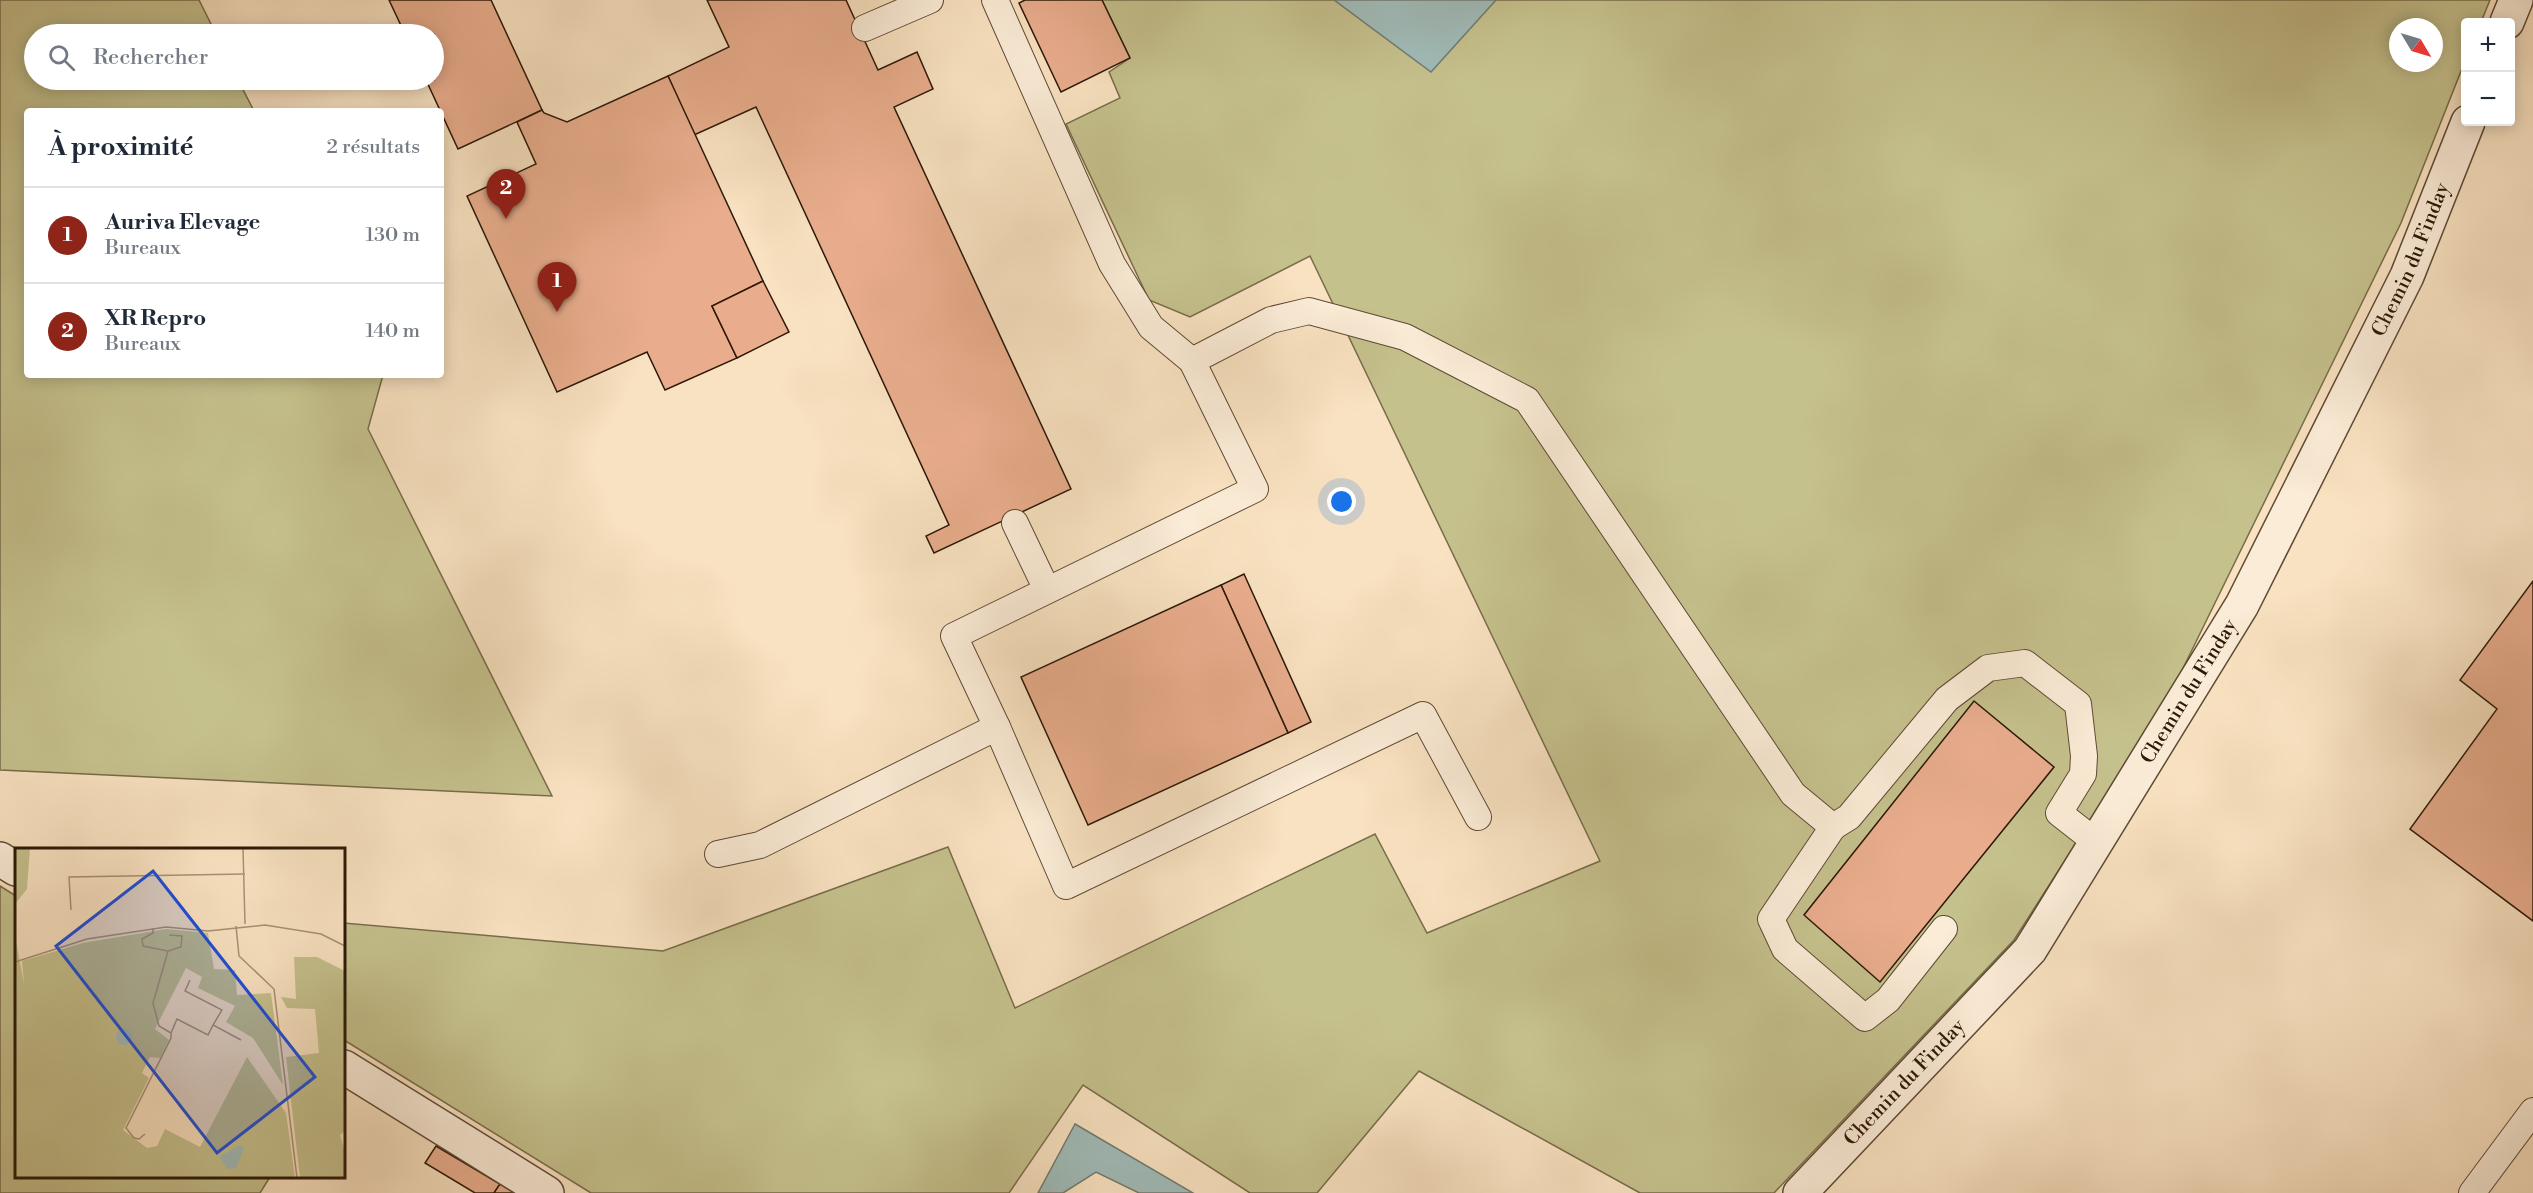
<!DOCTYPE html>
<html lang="fr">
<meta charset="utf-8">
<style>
:root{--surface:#fff;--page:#f2f2f3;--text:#1f2937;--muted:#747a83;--line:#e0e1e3;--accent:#8f2418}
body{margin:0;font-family:"Libre Bodoni",serif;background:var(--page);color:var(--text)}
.controls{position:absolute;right:18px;top:18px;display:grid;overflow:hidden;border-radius:6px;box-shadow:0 3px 15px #0003}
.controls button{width:54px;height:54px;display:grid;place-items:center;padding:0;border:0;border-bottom:2px solid var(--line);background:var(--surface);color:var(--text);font:30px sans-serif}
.compass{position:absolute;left:2389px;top:18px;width:54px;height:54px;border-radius:50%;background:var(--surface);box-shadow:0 3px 15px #0003;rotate:128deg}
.you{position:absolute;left:1342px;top:502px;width:21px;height:21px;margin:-15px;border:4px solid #fff;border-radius:50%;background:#1a73e8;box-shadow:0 0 0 9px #1a73e833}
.badge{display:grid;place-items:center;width:39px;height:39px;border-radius:50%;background:var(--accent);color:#fff;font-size:20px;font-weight:700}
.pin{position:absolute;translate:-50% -50px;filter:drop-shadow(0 2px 3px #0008)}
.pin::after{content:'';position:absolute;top:32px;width:21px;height:18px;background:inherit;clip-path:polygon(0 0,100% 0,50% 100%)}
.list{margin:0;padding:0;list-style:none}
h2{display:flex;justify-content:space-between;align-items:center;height:78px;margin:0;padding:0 24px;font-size:26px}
h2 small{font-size:20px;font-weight:400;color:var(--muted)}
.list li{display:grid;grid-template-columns:39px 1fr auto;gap:18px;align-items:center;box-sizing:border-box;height:96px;padding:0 24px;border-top:2px solid var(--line)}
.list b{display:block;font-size:22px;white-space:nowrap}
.list p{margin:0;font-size:20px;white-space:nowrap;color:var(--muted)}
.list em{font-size:20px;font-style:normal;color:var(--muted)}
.icon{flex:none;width:33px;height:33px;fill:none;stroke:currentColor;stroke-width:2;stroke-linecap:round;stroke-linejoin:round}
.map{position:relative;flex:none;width:2533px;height:1193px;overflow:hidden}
.search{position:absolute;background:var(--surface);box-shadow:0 3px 15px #0003;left:24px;top:24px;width:420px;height:66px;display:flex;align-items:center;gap:15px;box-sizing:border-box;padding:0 21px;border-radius:33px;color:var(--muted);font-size:22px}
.panel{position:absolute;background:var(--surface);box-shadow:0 3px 15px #0003;left:24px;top:108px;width:420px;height:270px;border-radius:6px}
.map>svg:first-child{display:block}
.green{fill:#c5c18d;stroke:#786c4a;stroke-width:1.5;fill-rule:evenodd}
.water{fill:#a0bcb9;stroke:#717a71;stroke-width:1.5}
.building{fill:#e9ad8d;stroke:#2b1806;stroke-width:1.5}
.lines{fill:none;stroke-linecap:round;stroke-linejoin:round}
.lane-casing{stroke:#5e4a35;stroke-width:28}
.street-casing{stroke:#5e4a35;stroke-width:36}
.lane{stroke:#fbecd7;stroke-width:26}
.street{stroke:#fbecd7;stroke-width:33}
.labels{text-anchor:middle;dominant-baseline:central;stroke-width:6;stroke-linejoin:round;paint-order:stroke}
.street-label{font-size:20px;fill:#2b1806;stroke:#fbecd7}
.inset-road{fill:none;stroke:#a79176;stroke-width:1.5}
.view{fill:#1d4ed8;fill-opacity:0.15;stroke:#1d4ed8;stroke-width:3}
.inset-edge{fill:none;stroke:#2b1806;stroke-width:3}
</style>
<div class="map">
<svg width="2533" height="1193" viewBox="0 0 2533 1193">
<rect width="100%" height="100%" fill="#f9e2c1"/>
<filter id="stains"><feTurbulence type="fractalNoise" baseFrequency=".00333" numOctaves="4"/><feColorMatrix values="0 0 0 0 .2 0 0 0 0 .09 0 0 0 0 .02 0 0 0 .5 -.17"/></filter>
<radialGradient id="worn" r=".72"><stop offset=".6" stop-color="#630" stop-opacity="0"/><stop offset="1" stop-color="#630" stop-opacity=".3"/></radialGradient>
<g class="green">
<polygon points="0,0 199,0 216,34 34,34 34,80 238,80 254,111 27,111 27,375 383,375 368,429 552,796 0,770"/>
<path d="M1102,0H2490L2481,22H2466L2465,61L2401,223L2166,703L2014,940L1774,1193H1640L1419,1071L1317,1193H1250L1083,1085L1009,1193H591L344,1040V923L663,951L948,847L1015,1008L1375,834L1427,933L1600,861L1310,256L1190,317L1149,300L1066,124L1120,98L1109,72L1130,58ZM2398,27H2434V63H2398Z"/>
<polygon points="0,886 16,896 16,1176 270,1177 260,1193 0,1193"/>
</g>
<g class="water">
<polygon points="1334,0 1496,0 1431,72"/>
<polygon points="1075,1124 1193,1193 1139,1193 1096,1172 1063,1193 1038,1193"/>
</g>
<g class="building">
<polygon points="389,0 491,0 542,110 458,149 426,80 434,80 434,34 405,34"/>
<polygon points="707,0 846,0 878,70 917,52 933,89 894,107 1071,489 934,553 926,536 949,525 756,107 694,135 668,76 729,47"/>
<polygon points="1025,0 1102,0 1130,58 1061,92 1019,3"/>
<polygon points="668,76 763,281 712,306 737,358 665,390 647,352 557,392 467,196 536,164 517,122 542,110 544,113 567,122"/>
<polygon points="763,281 789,332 737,358 712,306"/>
<polygon points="1244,574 1311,722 1288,733 1221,585"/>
<polygon points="2533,581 2533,921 2410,829 2497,709 2460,680"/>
<polygon points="1221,585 1288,733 1088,825 1021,677"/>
<polygon points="1974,701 2054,767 1880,982 1804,915"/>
<polygon points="436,1146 500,1184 494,1193 475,1193 425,1163"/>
<polygon points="500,1184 515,1193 494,1193"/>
</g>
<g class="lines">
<g class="lane-casing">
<g id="lane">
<polyline points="995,0 1112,264 1151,327 1192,361 1271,320 1309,311 1405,337 1527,400 1793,794 1833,827 1849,817 1947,699 1988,668 2025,663 2078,704 2084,756 2083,774 2059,813 2096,842"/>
<polyline points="865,28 930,0"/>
<polyline points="1015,523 1047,590"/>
<polyline points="997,727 954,636 1255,489 1192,361"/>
<polyline points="1833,827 1771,919 1785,949 1865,1018 1888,1000 1944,929"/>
<polyline points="718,854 760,845 997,727 1066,886 1423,715 1478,817"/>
<polyline points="2472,1193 2533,1111"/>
</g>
</g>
<g class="street-casing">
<g id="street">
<polyline points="2507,22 2516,0"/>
<polyline points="0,859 16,869"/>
<polyline points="344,1067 547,1193"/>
<path id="s1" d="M1800,1193L2030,950L2242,605L2407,276L2468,122"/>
</g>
</g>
<use href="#lane" class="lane"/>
<use href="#street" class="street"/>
</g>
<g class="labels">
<g class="street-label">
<text stroke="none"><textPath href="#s1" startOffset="1124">Chemin du Finday</textPath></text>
<text stroke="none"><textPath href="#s1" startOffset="638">Chemin du Finday</textPath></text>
<text stroke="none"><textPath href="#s1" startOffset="152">Chemin du Finday</textPath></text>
</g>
</g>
<g transform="translate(15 848)">
<rect width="330" height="330" fill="#f9e2c1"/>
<path d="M0,0H15L12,41L0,56ZM151,81L193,85L199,121L220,122L222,147L256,145L268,237L238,190L211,174L220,158L183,140L187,129L171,120L140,181L154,192L145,210L135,209L127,225L134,230L108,282L132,300L142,298L150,281L185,299L232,209L271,265L280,330H0V88L9,136L7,113L68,95ZM279,109H302L330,123V283L325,287L330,304V330H285L271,209L304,205L300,161L272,160L266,149L281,151Z" fill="#c5c18d"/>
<path d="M101 189a8 8 0 1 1 16 0a8 8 0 1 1-16 0ZM225,297L229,300L221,320L213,321L204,309Z" fill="#a0bcb9"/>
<path class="inset-road" d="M228,0L230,76M56,62L54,29L230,26M221,78L224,108L259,141L282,330M153,103L166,99L167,88L154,87M0,114L72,91L151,79L193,83L250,77L306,86L330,98M175,132L170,143L207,162L198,177L226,192M156,185L162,171L193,187L198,177M130,286L124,291L119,290L111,280L156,190V185L144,178L138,155L153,103L128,98L127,91L138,85V80"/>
<path class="view" d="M138,23L300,229L202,305L41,98Z"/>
<rect width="330" height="330" class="inset-edge"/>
</g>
<rect width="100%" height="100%" filter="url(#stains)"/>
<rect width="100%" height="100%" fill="url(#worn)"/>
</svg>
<div class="controls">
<button>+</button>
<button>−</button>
</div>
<svg class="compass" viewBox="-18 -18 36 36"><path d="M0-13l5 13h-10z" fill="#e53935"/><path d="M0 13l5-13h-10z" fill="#747a83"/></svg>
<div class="you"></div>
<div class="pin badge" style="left:557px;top:312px">1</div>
<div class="pin badge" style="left:506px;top:219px">2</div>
<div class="search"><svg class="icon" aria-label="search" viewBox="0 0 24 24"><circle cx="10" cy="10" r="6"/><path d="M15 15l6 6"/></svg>Rechercher</div>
<section class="panel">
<h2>À proximité<small>2 résultats</small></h2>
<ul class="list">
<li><span class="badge">1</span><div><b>Auriva Elevage</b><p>Bureaux</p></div><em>130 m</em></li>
<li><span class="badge">2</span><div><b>XR Repro</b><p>Bureaux</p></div><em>140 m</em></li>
</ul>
</section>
</div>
